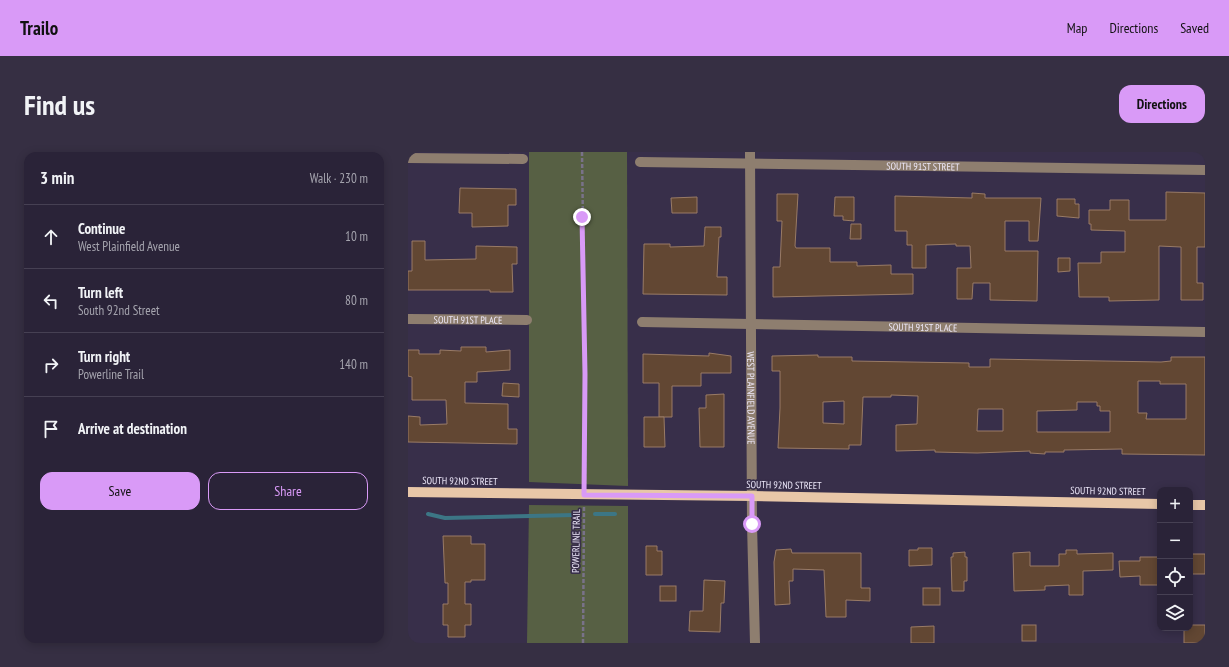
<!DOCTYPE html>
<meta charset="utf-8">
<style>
:root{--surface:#2a2338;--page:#362f43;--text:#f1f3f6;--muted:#a5a4ae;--line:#464053;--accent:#d99af7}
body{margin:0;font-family:"PT Sans Narrow",sans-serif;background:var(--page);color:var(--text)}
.controls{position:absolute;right:12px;bottom:12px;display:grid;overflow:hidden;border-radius:8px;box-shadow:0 2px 10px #0003}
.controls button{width:36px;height:36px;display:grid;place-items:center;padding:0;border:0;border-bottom:1px solid var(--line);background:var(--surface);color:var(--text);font:20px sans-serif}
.stop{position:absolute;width:12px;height:12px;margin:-9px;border:3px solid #d99af7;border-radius:50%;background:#fff}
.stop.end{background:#d99af7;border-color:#fff;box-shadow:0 1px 4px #0008}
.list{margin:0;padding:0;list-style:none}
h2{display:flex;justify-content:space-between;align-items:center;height:52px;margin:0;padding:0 16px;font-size:17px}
h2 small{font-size:13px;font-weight:400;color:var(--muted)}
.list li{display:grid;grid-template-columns:26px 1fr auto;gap:12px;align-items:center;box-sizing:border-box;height:64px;padding:0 16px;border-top:1px solid var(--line)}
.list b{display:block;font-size:15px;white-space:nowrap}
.list p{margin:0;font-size:13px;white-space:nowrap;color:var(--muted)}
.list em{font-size:13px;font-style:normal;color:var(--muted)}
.actions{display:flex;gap:8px;padding:12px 16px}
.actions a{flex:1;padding:9px 0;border:1px solid var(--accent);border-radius:12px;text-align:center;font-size:14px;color:var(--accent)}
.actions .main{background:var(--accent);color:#111}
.icon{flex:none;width:22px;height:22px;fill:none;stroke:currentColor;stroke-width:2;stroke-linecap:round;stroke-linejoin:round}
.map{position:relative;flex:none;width:797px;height:491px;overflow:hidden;border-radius:12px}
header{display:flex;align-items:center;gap:24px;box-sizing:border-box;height:56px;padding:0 20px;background:var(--accent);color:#111}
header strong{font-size:19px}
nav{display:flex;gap:22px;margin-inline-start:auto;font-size:14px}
.intro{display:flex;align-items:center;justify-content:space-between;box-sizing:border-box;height:96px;padding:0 24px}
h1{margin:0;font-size:28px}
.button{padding:10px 18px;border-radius:12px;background:var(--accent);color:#111;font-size:14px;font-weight:700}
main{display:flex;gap:24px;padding:0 24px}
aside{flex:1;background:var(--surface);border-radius:12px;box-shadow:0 2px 10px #0003}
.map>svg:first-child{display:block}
.green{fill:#576044}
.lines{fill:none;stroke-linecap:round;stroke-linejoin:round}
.stream{stroke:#3c7685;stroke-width:4}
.building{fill:#624733;stroke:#997b66;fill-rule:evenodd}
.path{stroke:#797289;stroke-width:2.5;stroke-dasharray:4 2;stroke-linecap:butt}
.minor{stroke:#8e7e6f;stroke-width:10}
.major{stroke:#e8c7a8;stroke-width:10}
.route{stroke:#d99af7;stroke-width:5}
.labels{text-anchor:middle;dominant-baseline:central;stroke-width:3.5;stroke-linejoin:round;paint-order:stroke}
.street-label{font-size:10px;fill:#efeafc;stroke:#382f4a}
</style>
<header>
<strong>Trailo</strong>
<nav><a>Map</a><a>Directions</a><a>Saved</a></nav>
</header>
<div class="intro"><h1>Find us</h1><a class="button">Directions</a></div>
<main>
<aside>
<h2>3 min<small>Walk · 230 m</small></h2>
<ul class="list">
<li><svg class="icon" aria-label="ahead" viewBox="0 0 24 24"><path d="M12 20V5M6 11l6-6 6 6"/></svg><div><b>Continue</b><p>West Plainfield Avenue</p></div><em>10 m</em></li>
<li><svg class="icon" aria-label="left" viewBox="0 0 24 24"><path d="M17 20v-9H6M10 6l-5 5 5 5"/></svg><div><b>Turn left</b><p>South 92nd Street</p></div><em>80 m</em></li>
<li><svg class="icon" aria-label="right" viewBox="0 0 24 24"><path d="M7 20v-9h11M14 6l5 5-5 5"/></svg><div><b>Turn right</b><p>Powerline Trail</p></div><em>140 m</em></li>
<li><svg class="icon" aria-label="arrive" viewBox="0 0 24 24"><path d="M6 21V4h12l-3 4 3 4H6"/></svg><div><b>Arrive at destination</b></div></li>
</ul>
<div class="actions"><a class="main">Save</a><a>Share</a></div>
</aside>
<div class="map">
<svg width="797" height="491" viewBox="0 0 797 491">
<rect width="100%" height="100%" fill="#382f4a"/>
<g class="green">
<polygon points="121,0 219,0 220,334 121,330"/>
<polygon points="121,353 220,354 220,491 119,491"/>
</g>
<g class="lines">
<g class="stream">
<polyline points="20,362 37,366 166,363"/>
<polyline points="187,362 207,362"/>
</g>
</g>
<g class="building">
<polygon points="52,36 108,37 108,53 100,53 100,74 64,75 64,61 51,61"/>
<polygon points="758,40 797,41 797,95 789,95 789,131 795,131 795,148 773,148 773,95 751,94 751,148 701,149 701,145 671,145 670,111 693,111 693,100 717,100 717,79 683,78 683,72 681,72 681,58 702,58 702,48 721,48 721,68 758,68"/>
<polygon points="564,41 577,42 577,46 633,46 630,89 621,89 621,69 597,69 597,99 630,99 629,149 582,148 582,131 565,131 564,147 549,147 549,116 563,116 562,94 548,94 548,92 518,93 518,116 504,116 504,93 499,93 499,79 487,79 487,44 564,46"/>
<polygon points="369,42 390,42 387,94 388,96 422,96 422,110 449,110 449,114 483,113 483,122 505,122 505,142 365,145 365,115 372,115 374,69 369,69"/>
<polygon points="289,45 289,61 264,61 263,46"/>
<polygon points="427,45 446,45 446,69 435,68 435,64 426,64"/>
<polygon points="649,47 667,47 667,52 671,52 671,66 649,64"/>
<polygon points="443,72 453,72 453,87 442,87"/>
<polygon points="297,75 313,75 313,85 311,85 309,125 319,125 319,143 235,142 236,92 262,92 262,95 296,94"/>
<polygon points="4,89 17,89 17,108 68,107 68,94 109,95 109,112 104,112 105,140 82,140 82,138 0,138 0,119 4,119"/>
<polygon points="650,106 662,106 662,119 650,120"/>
<polygon points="53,195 78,195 78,200 102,198 102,218 69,220 69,230 57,230 57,251 100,252 100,277 109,277 109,292 0,290 0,264 12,265 12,273 39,272 38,248 4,248 4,225 0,224 0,198 11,198 11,202 32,202 32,198 53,199"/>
<polygon points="301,201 323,204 323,221 293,221 293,234 264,234 264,265 251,265 251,231 235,231 235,202 301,204"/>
<path d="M410,203V205H444V209L561,211V215H582V207L753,210L763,209V205H797V303L714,302V297L656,298V300H637V302L622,301V299L569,301L527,300V298L488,299V273L509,272L510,244L483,243V245H455L453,293H441V297L370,296L372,256V219H364V204ZM730,229H752V232H778V267H738L739,261H730ZM436,249V272L415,271V250ZM669,250H689V254H692V259H702V280H629V259L669,258ZM570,257H595V279H569Z"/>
<polygon points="95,231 111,232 111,245 94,244"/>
<polygon points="316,242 316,295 292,295 291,256 298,256 298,243"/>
<polygon points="236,265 256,265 257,295 236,295"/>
<polygon points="35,384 63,384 63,392 77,392 77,428 63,428 63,430 57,430 57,452 63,452 63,473 57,473 57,485 40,485 40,473 35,473 35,452 40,452 40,431 37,431"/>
<polygon points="238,394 249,394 249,399 254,399 254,423 238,423"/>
<polygon points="510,396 524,396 524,413 501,414 501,398 510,398"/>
<polygon points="383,397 384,401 453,401 453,436 462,436 462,449 438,448 438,465 418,465 416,418 385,417 385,429 381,429 382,452 367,453 366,410 368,398"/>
<polygon points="658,398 669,398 669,402 705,401 705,418 675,419 675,443 661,443 661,433 637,434 637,438 606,439 605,401 622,400 622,414 651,414 651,402 658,402"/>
<polygon points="557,400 557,405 559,405 559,429 556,429 556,439 544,439 543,405 545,405 545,401"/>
<rect x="782" y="402" width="15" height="20"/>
<polygon points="732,405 752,405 751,433 732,433 732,424 712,425 711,409 732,409"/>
<polygon points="296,428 317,429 316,451 313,451 312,480 281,479 282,459 295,459"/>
<rect x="252" y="434" width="16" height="15"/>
<rect x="515" y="436" width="17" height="17"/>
<rect x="614" y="473" width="14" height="16"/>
<polygon points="782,473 797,473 797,491 776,491 776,476 782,476"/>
<polygon points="526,474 526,491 503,491 503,475"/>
</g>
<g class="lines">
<g class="path">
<polyline points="174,0 177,222 177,331"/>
<polyline points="175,491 176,354"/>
</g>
<g class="minor">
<path id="s1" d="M342,0L344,372L347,491"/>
<polyline points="0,6 115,7"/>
<path id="s2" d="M232,10L797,18"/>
<path id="s3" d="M0,167L119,168"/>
<path id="s4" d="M234,170L797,180"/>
</g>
<g class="major">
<polyline points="0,340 344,344 752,352"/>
<polyline points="782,353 797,353"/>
</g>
</g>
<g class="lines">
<polyline class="route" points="174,65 177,222 176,343 344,344 344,372"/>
</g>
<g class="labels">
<g class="street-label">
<text stroke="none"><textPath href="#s2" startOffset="283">SOUTH 91ST STREET</textPath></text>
<text stroke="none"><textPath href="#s3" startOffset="60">SOUTH 91ST PLACE</textPath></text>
<text stroke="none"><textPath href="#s4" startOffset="281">SOUTH 91ST PLACE</textPath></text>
<text stroke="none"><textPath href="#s1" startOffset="246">WEST PLAINFIELD AVENUE</textPath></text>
<text transform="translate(52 329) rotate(1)">SOUTH 92ND STREET</text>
<text transform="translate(376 333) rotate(1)">SOUTH 92ND STREET</text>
<text transform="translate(700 339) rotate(1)">SOUTH 92ND STREET</text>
<text transform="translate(168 389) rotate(-89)">POWERLINE TRAIL</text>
</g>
</g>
</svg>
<div class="controls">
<button>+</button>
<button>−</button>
<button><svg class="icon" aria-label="locate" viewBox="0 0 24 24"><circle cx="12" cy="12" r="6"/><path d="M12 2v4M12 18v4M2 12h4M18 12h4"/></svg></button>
<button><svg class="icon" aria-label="layers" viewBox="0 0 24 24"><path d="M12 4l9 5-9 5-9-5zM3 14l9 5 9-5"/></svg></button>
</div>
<div class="stop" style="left:344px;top:372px"></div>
<div class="stop end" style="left:174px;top:65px"></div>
</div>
</main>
